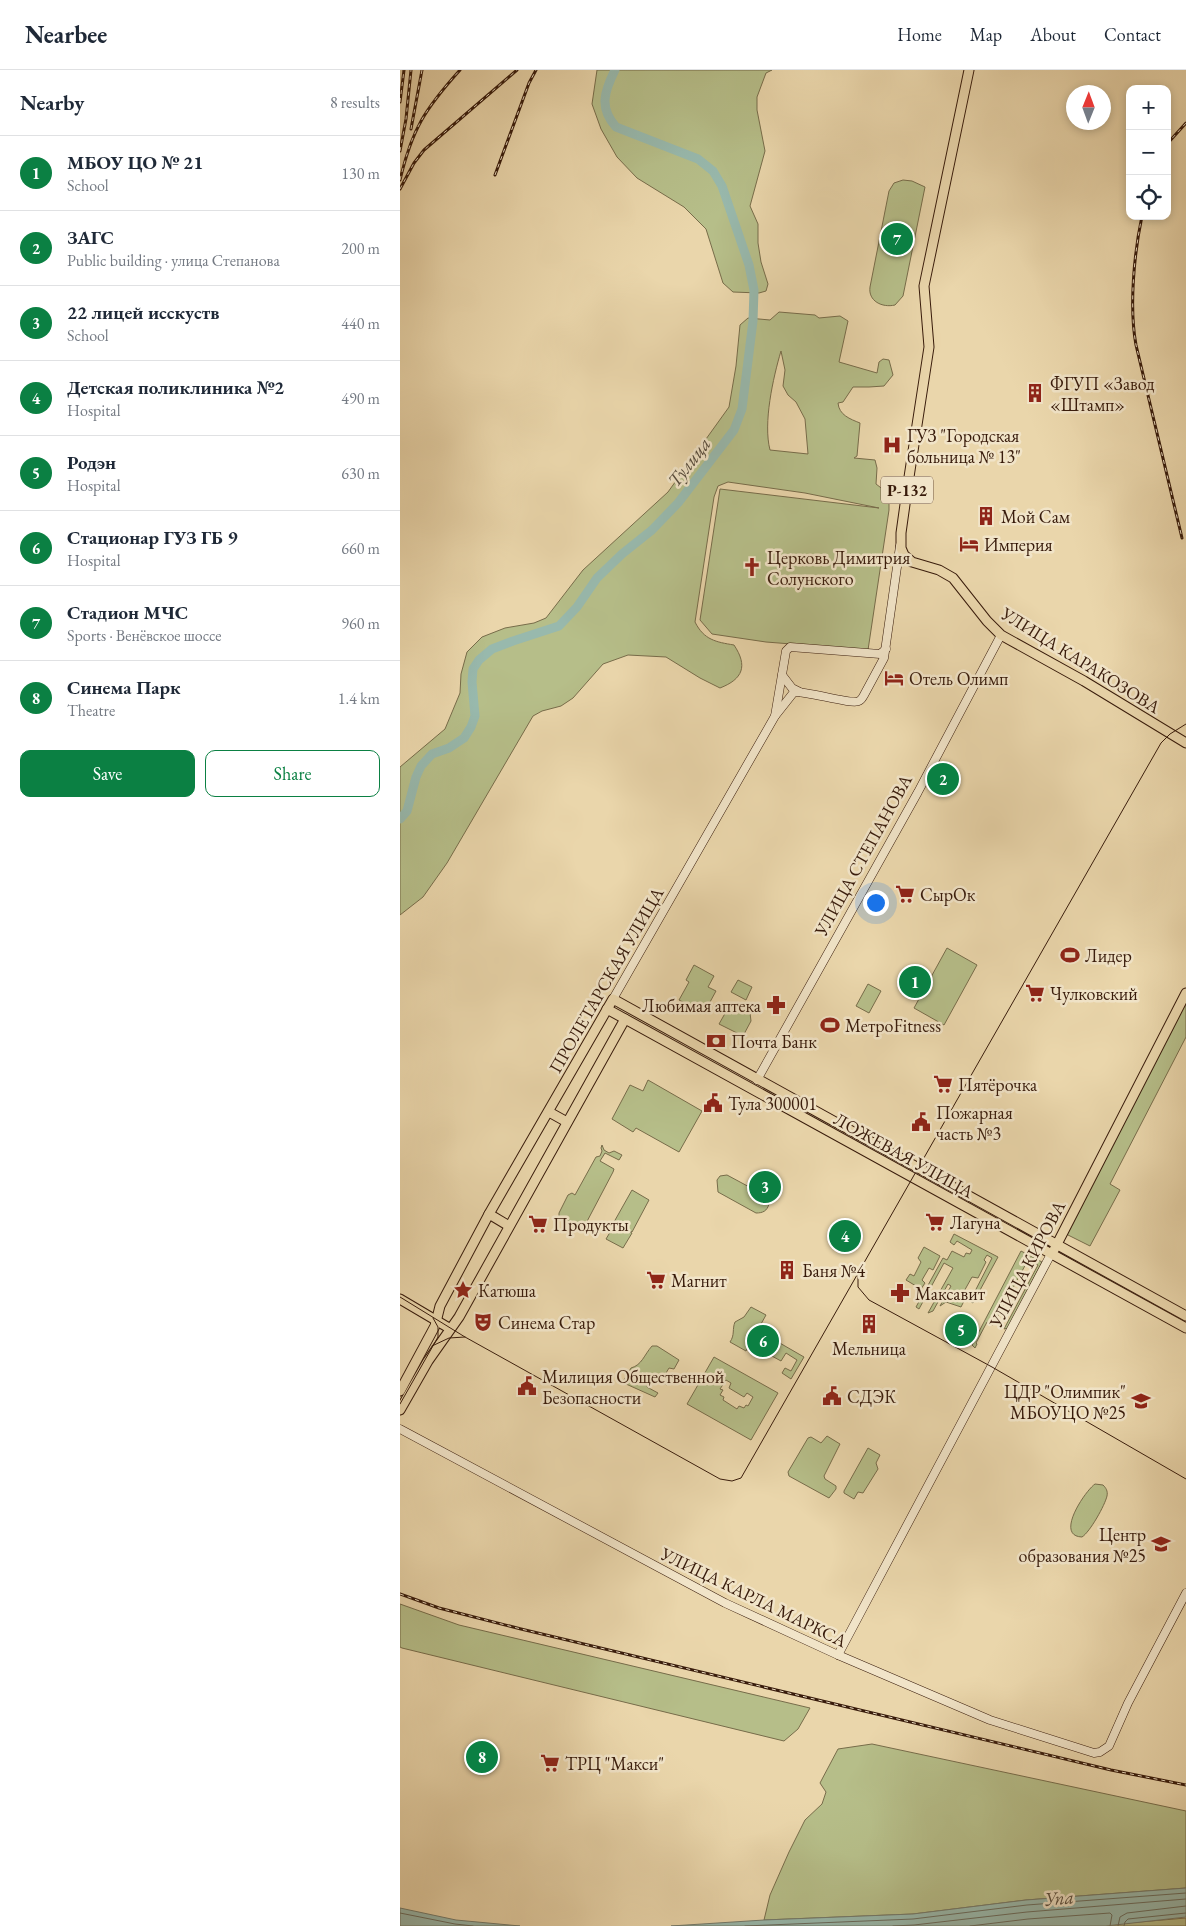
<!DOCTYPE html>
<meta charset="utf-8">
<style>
:root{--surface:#fff;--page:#f6f6f7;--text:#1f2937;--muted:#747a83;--line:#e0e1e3;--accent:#0b8043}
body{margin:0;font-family:"EB Garamond",serif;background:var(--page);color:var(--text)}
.controls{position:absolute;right:15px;top:15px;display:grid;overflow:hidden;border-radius:10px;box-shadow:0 2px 8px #0003}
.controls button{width:45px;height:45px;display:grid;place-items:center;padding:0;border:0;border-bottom:1px solid var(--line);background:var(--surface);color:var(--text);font:25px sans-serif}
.compass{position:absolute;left:666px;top:15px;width:45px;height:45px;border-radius:50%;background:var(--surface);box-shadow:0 2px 8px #0003;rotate:1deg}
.you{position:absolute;left:475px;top:832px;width:18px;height:18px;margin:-12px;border:4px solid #fff;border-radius:50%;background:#1a73e8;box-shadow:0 0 0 8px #1a73e833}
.badge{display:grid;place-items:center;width:32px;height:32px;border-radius:50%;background:var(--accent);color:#fff;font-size:16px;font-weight:700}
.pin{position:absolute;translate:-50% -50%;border:2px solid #fff;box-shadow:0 1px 5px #0006}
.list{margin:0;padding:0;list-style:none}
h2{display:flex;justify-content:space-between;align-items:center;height:65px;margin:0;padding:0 20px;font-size:21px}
h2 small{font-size:16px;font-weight:400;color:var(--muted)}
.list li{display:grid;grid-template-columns:32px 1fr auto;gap:15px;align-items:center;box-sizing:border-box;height:75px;padding:0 20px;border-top:1px solid var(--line)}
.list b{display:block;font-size:19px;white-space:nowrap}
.list p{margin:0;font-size:16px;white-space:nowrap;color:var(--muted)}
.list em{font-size:16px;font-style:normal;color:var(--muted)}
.actions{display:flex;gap:10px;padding:15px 20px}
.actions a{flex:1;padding:11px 0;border:1px solid var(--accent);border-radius:10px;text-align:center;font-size:18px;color:var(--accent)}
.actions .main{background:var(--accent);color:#fff}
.icon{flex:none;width:28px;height:28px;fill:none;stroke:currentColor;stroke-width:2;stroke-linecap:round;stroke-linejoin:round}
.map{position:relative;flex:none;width:786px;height:1856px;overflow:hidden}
header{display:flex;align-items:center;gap:30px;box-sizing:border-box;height:70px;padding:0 25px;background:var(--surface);border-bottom:1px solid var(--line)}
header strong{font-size:24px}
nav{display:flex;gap:28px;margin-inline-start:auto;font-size:18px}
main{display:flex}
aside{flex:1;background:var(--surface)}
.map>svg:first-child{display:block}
.green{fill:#b6be89;stroke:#776c4a;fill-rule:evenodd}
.water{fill:#98b9ad;stroke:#727a6c}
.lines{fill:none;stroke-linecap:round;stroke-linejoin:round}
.shore{stroke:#686a5c;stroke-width:1}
.river{stroke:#98b9ad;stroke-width:9}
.secondary-casing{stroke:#381b0b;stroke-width:9}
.primary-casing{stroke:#381b0b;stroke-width:11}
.secondary{stroke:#f1e4c8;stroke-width:8}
.primary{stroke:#ead6ab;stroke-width:9}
.tram{stroke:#381b0b;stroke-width:1}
.rail-casing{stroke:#381b0b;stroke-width:3}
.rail{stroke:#f1e4c8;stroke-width:1;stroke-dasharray:4;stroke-linecap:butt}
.labels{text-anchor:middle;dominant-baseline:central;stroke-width:5;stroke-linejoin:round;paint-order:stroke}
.shield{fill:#f1e4c8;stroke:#705744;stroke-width:1}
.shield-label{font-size:16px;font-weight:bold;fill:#381b0b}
.poi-label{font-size:18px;fill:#381b0b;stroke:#f1e4c8;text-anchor:start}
.street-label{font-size:18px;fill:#381b0b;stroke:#f1e4c8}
.water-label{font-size:19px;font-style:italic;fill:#554a3c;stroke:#f1e4c8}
</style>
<header>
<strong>Nearbee</strong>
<nav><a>Home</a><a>Map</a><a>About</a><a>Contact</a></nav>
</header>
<main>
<aside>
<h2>Nearby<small>8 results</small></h2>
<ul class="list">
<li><span class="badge">1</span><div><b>МБОУ ЦО № 21</b><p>School</p></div><em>130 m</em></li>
<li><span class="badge">2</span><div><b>ЗАГС</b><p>Public building · улица Степанова</p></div><em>200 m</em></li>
<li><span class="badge">3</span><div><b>22 лицей исскуств</b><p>School</p></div><em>440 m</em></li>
<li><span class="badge">4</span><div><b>Детская поликлиника №2</b><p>Hospital</p></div><em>490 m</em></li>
<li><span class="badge">5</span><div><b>Родэн</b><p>Hospital</p></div><em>630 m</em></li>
<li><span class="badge">6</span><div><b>Стационар ГУЗ ГБ 9</b><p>Hospital</p></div><em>660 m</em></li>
<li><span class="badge">7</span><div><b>Стадион МЧС</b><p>Sports · Венёвское шоссе</p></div><em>960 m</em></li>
<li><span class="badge">8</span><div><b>Синема Парк</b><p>Theatre</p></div><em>1.4 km</em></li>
</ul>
<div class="actions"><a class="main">Save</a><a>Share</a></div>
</aside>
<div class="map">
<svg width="786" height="1856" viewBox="0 0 786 1856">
<rect width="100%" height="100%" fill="#ead6ab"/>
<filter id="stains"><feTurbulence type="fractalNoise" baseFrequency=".004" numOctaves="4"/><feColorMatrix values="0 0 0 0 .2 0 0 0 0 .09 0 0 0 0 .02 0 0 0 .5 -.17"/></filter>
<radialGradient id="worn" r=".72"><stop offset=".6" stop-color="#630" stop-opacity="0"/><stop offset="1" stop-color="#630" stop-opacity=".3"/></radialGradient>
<g class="green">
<polygon points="197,0 372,0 366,3 357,27 357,40 365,81 350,136 358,154 358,173 361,192 368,214 366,221 359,223 333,222 323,213 306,159 284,137 237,108 217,87 201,59 192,34"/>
<path d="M503,110L512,111L525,117L503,226L495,235C482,238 468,231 470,217L489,121L494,113Z"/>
<path d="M379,242L415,245L419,248L440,246L448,251L439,292L477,303L479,292L483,289L489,290L493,305L484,316L469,317H453L443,332L438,333C439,345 450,349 460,353L457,386L454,388L475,390L477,398L476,414L489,424V440L468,580L366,572L312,564L300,550L320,419L479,438L405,423L328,412L318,416L314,427L295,552C304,570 316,572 334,575C348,596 343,609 320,618L300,608L266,587L228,585L203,594L173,628L161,636L142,641L133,646L47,793L23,827L0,845V697L45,659L60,623L61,604L67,582L82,567L105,558L134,553L146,548L183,500L268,422L329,337L336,296L340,255L348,248L370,250ZM381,281L385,300L383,316L388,325L396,332L405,349L408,384L370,380C363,353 373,308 381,281Z"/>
<polygon points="547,878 577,895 544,955 514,938"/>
<polygon points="294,895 314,906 308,917 316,921 304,943 279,930 289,912 286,910"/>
<polygon points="338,910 352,917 346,930 331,922"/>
<polygon points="468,914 481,921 469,943 456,936"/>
<polygon points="786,932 786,967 710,1114 720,1120 690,1176 666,1164"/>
<polygon points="331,933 350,943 351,951 343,966 319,954"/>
<polygon points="248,1010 302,1041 279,1082 236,1058 233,1062 212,1049 230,1015 243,1021"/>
<polygon points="202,1075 204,1080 209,1083 214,1081 222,1085 219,1090 205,1083 200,1091 214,1099 213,1102 183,1159 159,1146 159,1143 168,1125 172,1123 175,1125 196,1087 200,1086 202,1081 201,1078"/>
<path d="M327,1105L366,1126L369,1134C367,1141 363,1143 356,1143L318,1122L317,1110L320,1106Z"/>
<polygon points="232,1120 249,1130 232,1162 214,1152"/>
<polygon points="215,1154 232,1163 223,1178 206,1169"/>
<polygon points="554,1164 598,1187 573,1233 570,1231 592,1188 587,1185 584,1190 586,1192 578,1208 572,1207 562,1225 565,1229 561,1237 546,1232 540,1236 551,1216 548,1214 533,1241 528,1243 553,1198 544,1193 519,1239 516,1237 543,1188 547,1190 552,1181 564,1187 566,1183 570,1184 572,1180 557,1171 554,1175 550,1172"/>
<polygon points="524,1177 540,1186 533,1200 529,1198 522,1210 525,1213 521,1219 506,1210 510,1204 514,1206 521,1192 518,1188"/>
<polygon points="621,1181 642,1192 608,1258 604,1259 638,1195 628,1190 593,1255 587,1252 576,1273 577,1274 575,1278 572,1275"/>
<path d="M351,1237L366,1245L346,1281L330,1272C335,1265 332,1259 335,1252L344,1247Z"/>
<polygon points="378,1272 404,1287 391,1309 382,1303 385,1298 391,1301 397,1290 386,1283 381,1291 370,1285"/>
<path d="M252,1276H257L279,1290L274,1299L269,1298L263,1308L268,1312L267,1315L259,1311L257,1312L251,1309L247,1317L258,1323L255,1327L226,1314L224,1310L231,1298C242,1295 244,1285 252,1276Z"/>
<path d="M314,1287L378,1323L351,1370L287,1334ZM326,1310L331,1313L329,1318L344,1327L347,1323L353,1327L348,1336L346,1335L344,1338L339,1336L337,1339L323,1330L324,1327L320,1325L323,1320L320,1319Z"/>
<polygon points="427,1366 440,1374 424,1406 425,1409 436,1416 436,1419 429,1428 389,1406 388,1402 408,1368 411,1367 421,1373"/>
<polygon points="468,1378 480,1385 476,1393 478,1399 463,1423 458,1422 454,1429 444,1423 444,1421"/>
<path d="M695,1414L703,1415C706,1418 708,1421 707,1426C705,1435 690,1462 682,1467C654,1466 686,1420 695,1414Z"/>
<polygon points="0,1534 59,1555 410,1638 398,1659 384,1671 2,1578 0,1577"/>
<polygon points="472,1674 786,1741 786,1818 626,1830 513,1844 364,1850 370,1825 389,1782 405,1750 422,1734 426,1722 420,1713 438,1679"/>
<polygon points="786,1848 786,1856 692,1856"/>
</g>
<g class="water">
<polygon points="786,1818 786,1847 706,1856 271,1856 364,1850 513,1844 626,1830"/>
<polygon points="0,1838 56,1850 120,1856 0,1856"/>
</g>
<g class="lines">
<g class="shore">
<polyline points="0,1843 55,1854 73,1856"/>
<polyline points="345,1856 513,1849 627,1835 786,1823"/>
<polyline points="493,1856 514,1855 627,1842 786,1829"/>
<polyline points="570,1856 628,1849 710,1843 712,1845 710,1856"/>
<polyline points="718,1856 720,1847 727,1843 786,1836"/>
<polyline points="724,1856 725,1852 728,1849 786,1843"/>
</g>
<path class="river" d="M0,749L7,741L16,707L21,696L32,684L49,678L64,668L71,657L75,646L72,612L73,599L79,590L92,579L113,571L159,556L177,537L197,508L222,484L252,460L278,433L334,360L342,339L353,251L354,220L349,195L322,116L313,101L298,89L216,57C199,38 204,22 215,0"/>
<g class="secondary-casing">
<g id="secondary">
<polyline points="382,605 392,618 400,622"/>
<path d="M375,646L394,622C407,621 453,635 459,631C461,630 463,627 464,625L484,588L500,476"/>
<polyline points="213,929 375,646 386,581 390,577 480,584 486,579"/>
<polyline points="357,1010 518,722 601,565"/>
<polyline points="0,1359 325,1533 438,1585 590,1650 694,1683 700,1682 709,1676 728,1633 786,1523"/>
<polyline points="438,1585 651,1184"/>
</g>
</g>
<g class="primary-casing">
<g id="primary">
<polyline points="569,0 524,216 529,277 507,420 501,463 501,478 504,485 512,492 539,500 553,508 587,551 601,565 684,611 786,673"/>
<polyline points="207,939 786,1258"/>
<polyline points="149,1042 167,1052"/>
<polyline points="89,1144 109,1156"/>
<polyline points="654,1180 786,923"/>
<polyline points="0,1229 49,1258"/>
<polyline points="0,1321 35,1256 40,1236 89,1144 213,929 786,1246"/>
<polyline points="0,1340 28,1291 59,1247 225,949"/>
</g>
</g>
<use href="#secondary" class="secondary"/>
<use href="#primary" class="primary"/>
<g class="tram">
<polyline points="458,1205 458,1217 469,1230 592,1297 786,1409"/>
<polyline points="0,1227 65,1267 320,1409 332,1411 341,1408 761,673 770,664 786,654"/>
<polyline points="32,1276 49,1268 65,1267"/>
<polyline points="0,1334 38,1267 38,1257 33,1248"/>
</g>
<g class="rail-casing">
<g id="rail">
<polyline points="0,32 4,0"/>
<polyline points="11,59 22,0"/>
<polyline points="767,74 786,53"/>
<polyline points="0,81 6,49 11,0"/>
<polyline points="95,105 129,13 136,0"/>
<path d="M0,110C12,59 25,39 60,0"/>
<polyline points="0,119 14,93 24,80 117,0"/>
<path d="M742,146C734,184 729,237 736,275L782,468"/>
<polyline points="0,1524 39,1538 121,1559 711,1700 786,1715"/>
</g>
</g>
<use href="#rail" class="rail"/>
</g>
<defs>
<g id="building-bare" transform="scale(1.5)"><path d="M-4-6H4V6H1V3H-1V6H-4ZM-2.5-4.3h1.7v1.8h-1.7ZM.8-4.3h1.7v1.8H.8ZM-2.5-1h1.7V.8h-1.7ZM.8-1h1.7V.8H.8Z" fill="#8f2418" stroke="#f1e4c8" stroke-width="2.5" paint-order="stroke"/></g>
<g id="hospital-bare" transform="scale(1.5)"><path d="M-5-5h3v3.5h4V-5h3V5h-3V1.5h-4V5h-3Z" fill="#8f2418" stroke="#f1e4c8" stroke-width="2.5" paint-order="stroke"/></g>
<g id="hotel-bare" transform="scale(1.5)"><path d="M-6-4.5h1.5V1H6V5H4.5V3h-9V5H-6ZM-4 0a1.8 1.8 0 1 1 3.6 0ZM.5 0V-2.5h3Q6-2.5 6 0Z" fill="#8f2418" stroke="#f1e4c8" stroke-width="2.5" paint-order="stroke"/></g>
<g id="church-bare" transform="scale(1.5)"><path d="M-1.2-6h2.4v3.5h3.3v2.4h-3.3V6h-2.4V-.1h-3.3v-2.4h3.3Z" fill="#8f2418" stroke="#f1e4c8" stroke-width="2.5" paint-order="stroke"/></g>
<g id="supermarket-bare" transform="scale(1.5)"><path d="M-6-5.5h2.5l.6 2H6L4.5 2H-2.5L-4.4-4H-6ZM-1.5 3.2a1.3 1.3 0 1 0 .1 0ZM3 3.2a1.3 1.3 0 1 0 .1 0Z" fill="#8f2418" stroke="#f1e4c8" stroke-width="2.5" paint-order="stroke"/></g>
<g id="stadium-bare" transform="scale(1.5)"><path d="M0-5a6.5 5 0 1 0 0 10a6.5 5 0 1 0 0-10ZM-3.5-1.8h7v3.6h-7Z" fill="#8f2418" stroke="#f1e4c8" stroke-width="2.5" paint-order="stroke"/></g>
<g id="pharmacy-bare" transform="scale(1.5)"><path d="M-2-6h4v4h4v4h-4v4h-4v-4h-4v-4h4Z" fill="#8f2418" stroke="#f1e4c8" stroke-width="2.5" paint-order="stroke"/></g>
<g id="bank-bare" transform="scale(1.5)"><path d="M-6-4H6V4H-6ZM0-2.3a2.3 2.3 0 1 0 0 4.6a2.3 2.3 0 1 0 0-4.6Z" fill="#8f2418" stroke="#f1e4c8" stroke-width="2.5" paint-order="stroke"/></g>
<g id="civic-bare" transform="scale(1.5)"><path d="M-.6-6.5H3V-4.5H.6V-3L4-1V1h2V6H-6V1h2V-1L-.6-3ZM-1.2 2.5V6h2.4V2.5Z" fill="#8f2418" stroke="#f1e4c8" stroke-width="2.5" paint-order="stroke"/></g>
<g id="sight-bare" transform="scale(1.5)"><path d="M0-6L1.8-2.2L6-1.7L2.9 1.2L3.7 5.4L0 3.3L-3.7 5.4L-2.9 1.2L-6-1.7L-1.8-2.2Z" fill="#8f2418" stroke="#f1e4c8" stroke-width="2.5" paint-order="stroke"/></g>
<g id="theatre-bare" transform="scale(1.5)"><path d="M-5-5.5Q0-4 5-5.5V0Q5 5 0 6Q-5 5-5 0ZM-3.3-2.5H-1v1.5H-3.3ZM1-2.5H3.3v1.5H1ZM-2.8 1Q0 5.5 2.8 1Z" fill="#8f2418" stroke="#f1e4c8" stroke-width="2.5" paint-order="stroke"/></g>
<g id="school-bare" transform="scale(1.5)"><path d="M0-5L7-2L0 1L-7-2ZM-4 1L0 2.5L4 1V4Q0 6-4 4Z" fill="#8f2418" stroke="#f1e4c8" stroke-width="2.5" paint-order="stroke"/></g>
</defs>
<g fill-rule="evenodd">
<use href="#building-bare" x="635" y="323"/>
<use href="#hospital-bare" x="492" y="375"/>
<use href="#building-bare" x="586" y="446"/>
<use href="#hotel-bare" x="569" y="474"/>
<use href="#church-bare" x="352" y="497"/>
<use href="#hotel-bare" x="494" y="608"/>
<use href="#supermarket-bare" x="505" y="824"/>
<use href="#stadium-bare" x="670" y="885"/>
<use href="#supermarket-bare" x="635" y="923"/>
<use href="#pharmacy-bare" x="376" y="935"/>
<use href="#stadium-bare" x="430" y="955"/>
<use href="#bank-bare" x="316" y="971"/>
<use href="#supermarket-bare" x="543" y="1014"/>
<use href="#civic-bare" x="313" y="1033"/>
<use href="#civic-bare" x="521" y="1052"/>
<use href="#supermarket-bare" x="535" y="1152"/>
<use href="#supermarket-bare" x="138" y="1154"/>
<use href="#building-bare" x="387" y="1200"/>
<use href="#supermarket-bare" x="256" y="1210"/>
<use href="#sight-bare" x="63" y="1220"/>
<use href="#pharmacy-bare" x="500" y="1223"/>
<use href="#theatre-bare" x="83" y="1252"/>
<use href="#building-bare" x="469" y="1254"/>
<use href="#civic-bare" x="127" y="1316"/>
<use href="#civic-bare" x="432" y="1326"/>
<use href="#school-bare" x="741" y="1331"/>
<use href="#school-bare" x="761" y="1474"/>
<use href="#supermarket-bare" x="150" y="1693"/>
</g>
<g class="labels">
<rect class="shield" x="481" y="406.5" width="52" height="27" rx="4"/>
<g class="shield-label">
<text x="507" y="420">Р-132</text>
</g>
<g class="poi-label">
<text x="650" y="313">ФГУП «Завод<tspan x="650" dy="21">«Штамп»</tspan></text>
<text x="507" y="365">ГУЗ "Городская<tspan x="507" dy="21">больница № 13"</tspan></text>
<text x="601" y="446">Мой Сам</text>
<text x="584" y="474">Империя</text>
<text x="367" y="487">Церковь Димитрия<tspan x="367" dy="21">Солунского</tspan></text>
<text x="509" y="608">Отель Олимп</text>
<text x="520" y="824">СырОк</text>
<text x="685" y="885">Лидер</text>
<text x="650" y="923">Чулковский</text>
<text x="361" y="935" text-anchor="end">Любимая аптека</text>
<text x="445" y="955">МетроFitness</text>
<text x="331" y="971">Почта Банк</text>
<text x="558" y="1014">Пятёрочка</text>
<text x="328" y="1033">Тула 300001</text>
<text x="536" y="1042">Пожарная<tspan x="536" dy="21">часть №3</tspan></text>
<text x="550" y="1152">Лагуна</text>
<text x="153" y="1154">Продукты</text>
<text x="402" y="1200">Баня №4</text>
<text x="271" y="1210">Магнит</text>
<text x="78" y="1220">Катюша</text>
<text x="515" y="1223">Максавит</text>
<text x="98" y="1252">Синема Стар</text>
<text x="469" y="1278" text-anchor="middle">Мельница</text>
<text x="142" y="1306">Милиция Общественной<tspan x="142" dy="21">Безопасности</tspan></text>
<text x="726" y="1321" text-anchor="end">ЦДР "Олимпик"<tspan x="726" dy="21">МБОУЦО №25</tspan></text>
<text x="447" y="1326">СДЭК</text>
<text x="746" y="1464" text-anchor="end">Центр<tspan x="746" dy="21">образования №25</tspan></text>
<text x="165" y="1693">ТРЦ "Макси"</text>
</g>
<g class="street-label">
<text transform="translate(681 590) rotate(32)">УЛИЦА КАРАКОЗОВА</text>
<text transform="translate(463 785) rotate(-61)">УЛИЦА СТЕПАНОВА</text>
<text transform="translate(206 910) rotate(-60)">ПРОЛЕТАРСКАЯ УЛИЦА</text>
<text transform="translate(504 1085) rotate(29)">ЛОЖЕВАЯ УЛИЦА</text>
<text transform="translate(627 1194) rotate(-62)">УЛИЦА КИРОВА</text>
<text transform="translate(354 1527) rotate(26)">УЛИЦА КАРЛА МАРКСА</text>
</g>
<g class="water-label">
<text transform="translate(289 392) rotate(-52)">Тулица</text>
<text transform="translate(659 1828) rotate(-5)">Упа</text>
</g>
</g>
<rect width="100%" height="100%" filter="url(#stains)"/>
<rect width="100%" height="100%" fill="url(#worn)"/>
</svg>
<div class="controls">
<button>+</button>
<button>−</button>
<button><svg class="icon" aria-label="locate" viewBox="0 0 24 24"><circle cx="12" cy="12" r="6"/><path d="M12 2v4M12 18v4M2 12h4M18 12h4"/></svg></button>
</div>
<svg class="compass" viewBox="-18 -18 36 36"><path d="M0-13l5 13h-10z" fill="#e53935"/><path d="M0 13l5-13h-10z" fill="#747a83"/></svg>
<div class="you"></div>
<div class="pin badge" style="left:515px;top:912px">1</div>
<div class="pin badge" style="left:543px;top:709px">2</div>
<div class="pin badge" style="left:365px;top:1117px">3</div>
<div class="pin badge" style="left:445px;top:1166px">4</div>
<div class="pin badge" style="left:561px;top:1260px">5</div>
<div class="pin badge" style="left:363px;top:1271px">6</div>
<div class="pin badge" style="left:497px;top:169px">7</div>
<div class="pin badge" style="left:82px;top:1687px">8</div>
</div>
</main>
